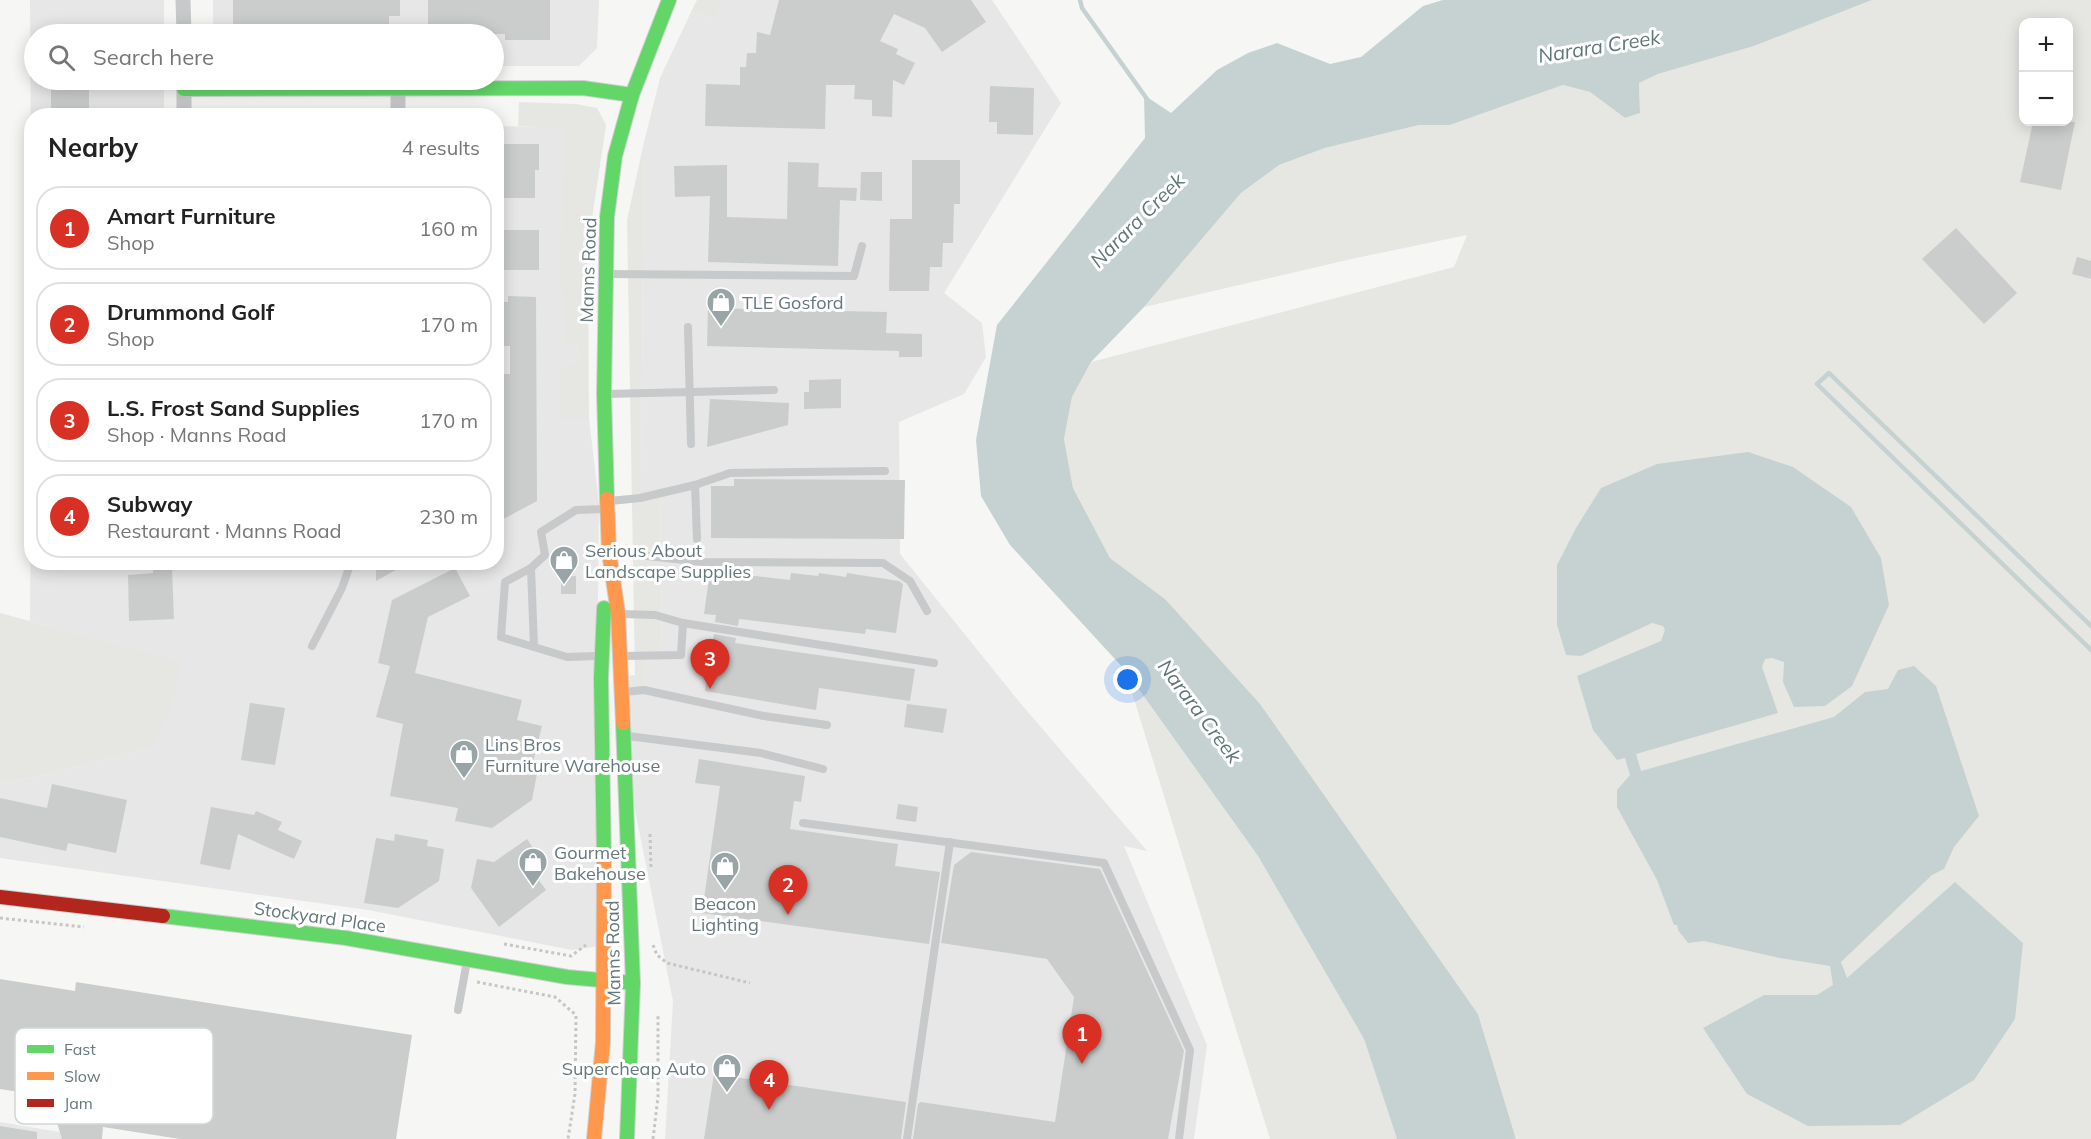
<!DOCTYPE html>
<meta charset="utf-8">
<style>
:root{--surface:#fff;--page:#f6f6f6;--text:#222;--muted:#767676;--line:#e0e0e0;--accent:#d93025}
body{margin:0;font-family:Mulish,sans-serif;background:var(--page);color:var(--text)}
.controls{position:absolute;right:18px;top:18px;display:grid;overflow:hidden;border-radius:12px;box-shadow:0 3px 15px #0003}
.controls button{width:54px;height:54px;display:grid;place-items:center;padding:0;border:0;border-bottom:2px solid var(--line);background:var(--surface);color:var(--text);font:30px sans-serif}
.you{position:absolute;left:1128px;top:680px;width:21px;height:21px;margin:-15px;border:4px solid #fff;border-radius:50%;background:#1a73e8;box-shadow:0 0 0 9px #1a73e833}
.badge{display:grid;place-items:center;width:39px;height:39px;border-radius:50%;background:var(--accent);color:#fff;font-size:20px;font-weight:700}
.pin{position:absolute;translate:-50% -50px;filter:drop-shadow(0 2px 3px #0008)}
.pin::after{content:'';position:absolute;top:32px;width:21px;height:18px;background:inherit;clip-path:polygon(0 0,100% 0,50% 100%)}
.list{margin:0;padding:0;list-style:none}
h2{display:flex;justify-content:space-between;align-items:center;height:78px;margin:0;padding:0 24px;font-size:26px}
h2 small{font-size:20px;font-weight:400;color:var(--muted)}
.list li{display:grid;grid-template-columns:39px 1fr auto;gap:18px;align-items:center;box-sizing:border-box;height:84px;margin:0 12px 12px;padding:0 12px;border:2px solid var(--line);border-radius:24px}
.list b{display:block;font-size:22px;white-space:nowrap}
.list p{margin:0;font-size:20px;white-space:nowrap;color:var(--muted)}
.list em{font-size:20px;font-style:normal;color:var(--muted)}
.icon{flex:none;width:33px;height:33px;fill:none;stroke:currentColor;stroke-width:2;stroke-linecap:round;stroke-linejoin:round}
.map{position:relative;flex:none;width:2091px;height:1139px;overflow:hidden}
.search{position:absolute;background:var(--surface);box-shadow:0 3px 15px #0003;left:24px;top:24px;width:480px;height:66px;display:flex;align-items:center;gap:15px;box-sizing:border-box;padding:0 21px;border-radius:33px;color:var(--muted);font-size:22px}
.panel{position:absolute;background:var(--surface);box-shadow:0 3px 15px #0003;left:24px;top:108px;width:480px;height:462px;border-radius:24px}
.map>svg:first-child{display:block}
.built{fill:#e6e7e6}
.green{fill:#e6e7e3;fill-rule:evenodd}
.water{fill:#c6d2d1}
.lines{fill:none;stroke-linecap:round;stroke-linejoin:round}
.stream{stroke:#c6d2d1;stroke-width:4.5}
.building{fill:#cbcdcd}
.fast-casing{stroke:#d0d1d1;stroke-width:16}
.slow-casing{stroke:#d0d1d1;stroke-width:16}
.jam-casing{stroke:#d0d1d1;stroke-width:16}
.path{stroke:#c6c6c7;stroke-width:3;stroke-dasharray:3 3;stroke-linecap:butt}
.lane{stroke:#c7c9ca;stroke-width:8}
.street{stroke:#c7c9ca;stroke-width:15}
.fast{stroke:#63d668;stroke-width:14}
.slow{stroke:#ff974d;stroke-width:14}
.jam{stroke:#b3261e;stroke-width:14}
.labels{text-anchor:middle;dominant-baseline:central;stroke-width:6;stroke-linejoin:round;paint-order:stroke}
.street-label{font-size:18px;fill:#66787b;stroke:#fff}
.poi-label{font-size:18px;fill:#66787b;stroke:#fff;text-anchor:start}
.water-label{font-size:20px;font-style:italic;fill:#607676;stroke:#fff}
.key{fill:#fff;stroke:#d1d6d7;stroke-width:1.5}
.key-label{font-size:16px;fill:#66787b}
</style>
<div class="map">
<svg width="2091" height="1139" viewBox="0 0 2091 1139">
<rect width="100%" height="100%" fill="#f6f6f5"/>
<g class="built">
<polygon points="30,0 164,0 164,34 34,34 34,80 164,80 164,115 32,116 31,161"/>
<polygon points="213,0 599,0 597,48 579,66 494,66 494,34 213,34"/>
<polygon points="724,0 992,0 1061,103 944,293 982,323 986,357 964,394 899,422 900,554 1021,704 1147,851 1124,846 1207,1045 1194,1139 665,1139 673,1001 629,780 625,676 635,675 645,683 645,661 662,663 660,485 641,492 644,142 660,78 691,12 723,20 717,11"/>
<polygon points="497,126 564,127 566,343 577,343 579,363 560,418 589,418 599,504 597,692 600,946 572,950 368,910 0,858 0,782 31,778 154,747 181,663 30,621 31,497 32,562 496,562"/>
<polygon points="0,1122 101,1139 0,1139"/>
</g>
<g class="green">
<polygon points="697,0 724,0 717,11 725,15 723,20 691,12"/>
<path d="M1872,0H2091V1139H1516L1478,1014L1385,883L1165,599L1110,558L1073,488L1064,439L1072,397L1091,362L1454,267L1467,235L1356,258L1144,307L1241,193L1279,165L1325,148L1419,125H1450L1563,85L1590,92L1625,118L1640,113L1639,83L1658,74L1754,46ZM2024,22H2068V122H2024Z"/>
<polygon points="519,102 576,104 597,108 606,125 588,245 589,418 560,418 560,368 579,363 577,343 566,344 561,271 564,128 518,126"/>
<polygon points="644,142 641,491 660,485 662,663 645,661 645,684 635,675 627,220"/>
<polygon points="0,613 181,662 175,693 154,747 31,778 0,782"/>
<polygon points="1125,670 1258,856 1364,1039 1397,1139 1270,1139"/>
</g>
<g class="water">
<polygon points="1443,0 1872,0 1754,46 1658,74 1639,83 1640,113 1625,118 1590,92 1563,85 1450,125 1419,125 1325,148 1279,165 1241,193 1144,307 1091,362 1072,397 1064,439 1073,488 1110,558 1165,599 1260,704 1478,1014 1516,1139 1397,1139 1364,1039 1258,856 1125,670 1010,545 981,496 976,440 997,325 1145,138 1144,95 1171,113 1217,70 1248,53 1277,43 1330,64 1361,57 1423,6"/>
<polygon points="1748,452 1793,467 1851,507 1881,558 1889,605 1852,686 1825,706 1794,707 1783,682 1784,662 1772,658 1765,659 1762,667 1778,713 1636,754 1641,771 1834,717 1865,692 1888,689 1898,670 1914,666 1936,686 1979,816 1954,847 1944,869 1932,875 1841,962 1847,978 1955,882 2023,943 2015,1019 1974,1080 1900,1125 1808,1126 1747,1094 1703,1028 1764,995 1817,995 1833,985 1830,966 1780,958 1704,941 1688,943 1678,930 1677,925 1674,925 1657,880 1617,807 1617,790 1630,775 1625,758 1617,760 1593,730 1577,676 1661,641 1665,630 1663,626 1652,623 1581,656 1566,655 1557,625 1557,565 1576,528 1601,488 1657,464"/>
</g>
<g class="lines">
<g class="stream">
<polyline points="1080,0 1082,8 1147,99"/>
<polyline points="2091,626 1829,373 1817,384 2091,650"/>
</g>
</g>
<g class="building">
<polygon points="233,0 400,0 400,16 389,16 389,34 233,34"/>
<polygon points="428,0 550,0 550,40 505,40 505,34 428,34"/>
<polygon points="779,0 971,0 986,22 942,52 925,28 894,14 880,41 898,49 896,54 915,63 904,85 893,80 892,117 872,116 872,100 854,99 855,85 826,85 825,129 705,126 706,84 740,85 740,67 746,67 747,53 756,53 757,32 770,35"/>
<rect x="51" y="80" width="38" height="36"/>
<polygon points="990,86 1034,88 1033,135 997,134 997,122 989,122"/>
<polygon points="2033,122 2075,122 2061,190 2020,182"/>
<polygon points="496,144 539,144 539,170 535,170 535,198 496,198"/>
<polygon points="912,160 960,160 960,204 954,204 953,243 943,243 942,267 930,267 929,291 889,291 890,219 912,219"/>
<polygon points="788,162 819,163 818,187 857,188 856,201 840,200 838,266 708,262 710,196 675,197 674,166 727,165 727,217 787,219"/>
<polygon points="861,172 882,172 882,201 860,200"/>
<polygon points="1956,228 2017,293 1984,324 1922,259"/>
<rect x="496" y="230" width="43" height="40"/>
<polygon points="2077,257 2091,261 2091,279 2072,274"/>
<polygon points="508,296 536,297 537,501 496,523 496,374 510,374 510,346 496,346 496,302 508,302"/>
<polygon points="708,308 887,312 886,333 922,334 922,357 899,357 899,351 707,346"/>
<polygon points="841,379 841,408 804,409 804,392 809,392 809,380"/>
<polygon points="710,399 789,403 788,425 707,447"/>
<polygon points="734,479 905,480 904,539 711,538 711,486 734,486"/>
<polygon points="376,562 410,562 376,581"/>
<polygon points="172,568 174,619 129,621 128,575 153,573 153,569"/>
<polygon points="455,568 470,596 428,617 415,673 522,700 517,720 542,726 533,762 539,763 532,800 492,828 455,821 458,808 390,796 403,724 376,717 390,666 378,663 392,600"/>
<polygon points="710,571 790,580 791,573 818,576 819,573 846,577 847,573 899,581 903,584 896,633 866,629 865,634 739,619 738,626 715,622 716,615 704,614"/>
<polygon points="576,576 576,594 561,594 561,577"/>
<polygon points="714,634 736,638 735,643 915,669 910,701 819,688 816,710 705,691"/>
<polygon points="250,703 285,708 275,765 241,760"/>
<polygon points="907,704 947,709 943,733 904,727"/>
<polygon points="699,759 805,776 801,802 794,801 790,829 898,844 895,866 940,872 929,944 702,913 720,786 695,783"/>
<polygon points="52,784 127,800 116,853 68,843 66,851 0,837 0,798 47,808"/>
<polygon points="898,804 918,807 916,822 896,819"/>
<polygon points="211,807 254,815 256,811 282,822 278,830 302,841 294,859 238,834 230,870 200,864"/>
<polygon points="395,834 428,840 427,846 444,849 439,881 398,908 364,903 376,838 394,841"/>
<polygon points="527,839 541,860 530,868 546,890 499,927 471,888 477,859 494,862"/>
<polygon points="971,852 1100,869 1184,1051 1168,1139 913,1139 918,1104 921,1102 1055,1122 1074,997 1047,959 941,943 954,865"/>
<polygon points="0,979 75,991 76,982 412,1035 396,1139 180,1139 103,1127 102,1139 62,1139 54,1113 42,1111 45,1096 0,1089"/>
<polygon points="714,1074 906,1102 901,1139 704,1139"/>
<polygon points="0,1126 37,1132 37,1139 0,1139"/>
</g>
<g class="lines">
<g class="fast-casing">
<g id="fast">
<polyline points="184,89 583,88 632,95"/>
<polyline points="607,499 604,394 607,217 615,156 632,95 669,0"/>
<polyline points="623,723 633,983 627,1139"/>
<polyline points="604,860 601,678 604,608"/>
<polyline points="163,916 346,938 567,977 633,983"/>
</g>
</g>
<g class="slow-casing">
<g id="slow">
<polyline points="607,499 609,552 618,613 623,723"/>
<polyline points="594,1139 603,1042 604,860"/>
</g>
</g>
<g class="jam-casing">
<polyline id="jam" points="0,897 163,916"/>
</g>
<g class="path">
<polyline points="650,834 651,870"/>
<polyline points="0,918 84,927"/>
<polyline points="504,944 571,956 586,945"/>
<polyline points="653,945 657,955 667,963 750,983"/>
<polyline points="477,982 555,997 576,1015 575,1094 568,1139"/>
<polyline points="653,1139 658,1097 658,1016"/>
</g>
<g class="lane">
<polyline points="606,274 854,276 862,246"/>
<polyline points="688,327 691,444"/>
<polyline points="606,394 774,390"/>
<polyline points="695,485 730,473 885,471"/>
<polyline points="610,501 640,498 695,485 697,539"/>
<polyline points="611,552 703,562 883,563 910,581 927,611"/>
<polyline points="531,568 545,555 541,532 576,510 604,509"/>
<polyline points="622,614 655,615 683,623 934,663"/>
<polyline points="312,646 342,588 351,562"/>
<polyline points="534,647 531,568 505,582 501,637 567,657 597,656"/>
<polyline points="624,656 681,655 683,623"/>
<polyline points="625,692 644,690 764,716 827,725"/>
<polyline points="628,736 761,753 823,769"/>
<polyline points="803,823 1104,863 1190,1050 1179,1139"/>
<polyline points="458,1010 467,961"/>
<polyline points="907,1139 950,842"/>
</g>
<g class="street">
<polyline points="183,0 184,34"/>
<polyline points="398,88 398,116"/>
<polyline points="184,116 184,80"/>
</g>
<use href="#fast" class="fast"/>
<use href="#slow" class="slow"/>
<use href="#jam" class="jam"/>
</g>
<defs>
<g id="shop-pin" transform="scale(1.5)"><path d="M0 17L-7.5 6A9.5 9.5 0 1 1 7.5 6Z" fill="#98a4a6" stroke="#fff"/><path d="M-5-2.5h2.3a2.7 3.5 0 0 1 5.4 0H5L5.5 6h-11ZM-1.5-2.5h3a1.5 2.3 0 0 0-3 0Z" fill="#fff"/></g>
</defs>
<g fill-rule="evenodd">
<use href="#shop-pin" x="721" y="302"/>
<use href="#shop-pin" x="564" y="560"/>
<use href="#shop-pin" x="464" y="754"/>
<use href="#shop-pin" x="533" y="862"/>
<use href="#shop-pin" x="725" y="866"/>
<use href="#shop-pin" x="727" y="1068"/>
</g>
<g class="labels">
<g class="street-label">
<text transform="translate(588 270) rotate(-88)">Manns Road</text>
<text transform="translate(320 917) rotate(8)">Stockyard Place</text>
<text transform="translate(613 953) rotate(-91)">Manns Road</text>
</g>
<g class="poi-label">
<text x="742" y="302">TLE Gosford</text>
<text x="585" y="550">Serious About<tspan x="585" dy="21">Landscape Supplies</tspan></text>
<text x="485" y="744">Lins Bros<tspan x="485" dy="21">Furniture Warehouse</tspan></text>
<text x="554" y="852">Gourmet<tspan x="554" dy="21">Bakehouse</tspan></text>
<text x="725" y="903" text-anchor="middle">Beacon<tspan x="725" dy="21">Lighting</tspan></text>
<text x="706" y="1068" text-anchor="end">Supercheap Auto</text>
</g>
<g class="water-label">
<text transform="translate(1599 46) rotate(-9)">Narara Creek</text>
<text transform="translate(1137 220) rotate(-45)">Narara Creek</text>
<text transform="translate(1200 711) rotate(53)">Narara Creek</text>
</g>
</g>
<rect x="15" y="1028" width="198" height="96" rx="9" class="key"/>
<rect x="27" y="1045" width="27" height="8" fill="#63d668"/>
<rect x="27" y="1072" width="27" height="8" fill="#ff974d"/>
<rect x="27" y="1099" width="27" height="8" fill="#b3261e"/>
<g class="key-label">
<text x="64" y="1055">Fast</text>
<text x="64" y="1082">Slow</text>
<text x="64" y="1109">Jam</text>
</g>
</svg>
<div class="controls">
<button>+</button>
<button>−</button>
</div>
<div class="you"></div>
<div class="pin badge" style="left:1082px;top:1064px">1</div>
<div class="pin badge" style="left:788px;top:915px">2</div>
<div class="pin badge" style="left:710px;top:689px">3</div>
<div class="pin badge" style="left:769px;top:1110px">4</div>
<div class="search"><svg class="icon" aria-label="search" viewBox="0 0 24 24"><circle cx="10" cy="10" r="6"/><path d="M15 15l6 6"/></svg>Search here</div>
<section class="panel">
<h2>Nearby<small>4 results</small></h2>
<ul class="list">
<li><span class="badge">1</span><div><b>Amart Furniture</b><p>Shop</p></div><em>160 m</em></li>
<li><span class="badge">2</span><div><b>Drummond Golf</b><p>Shop</p></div><em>170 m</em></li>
<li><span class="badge">3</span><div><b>L.S. Frost Sand Supplies</b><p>Shop · Manns Road</p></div><em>170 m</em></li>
<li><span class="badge">4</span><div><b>Subway</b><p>Restaurant · Manns Road</p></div><em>230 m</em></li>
</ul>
</section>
</div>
